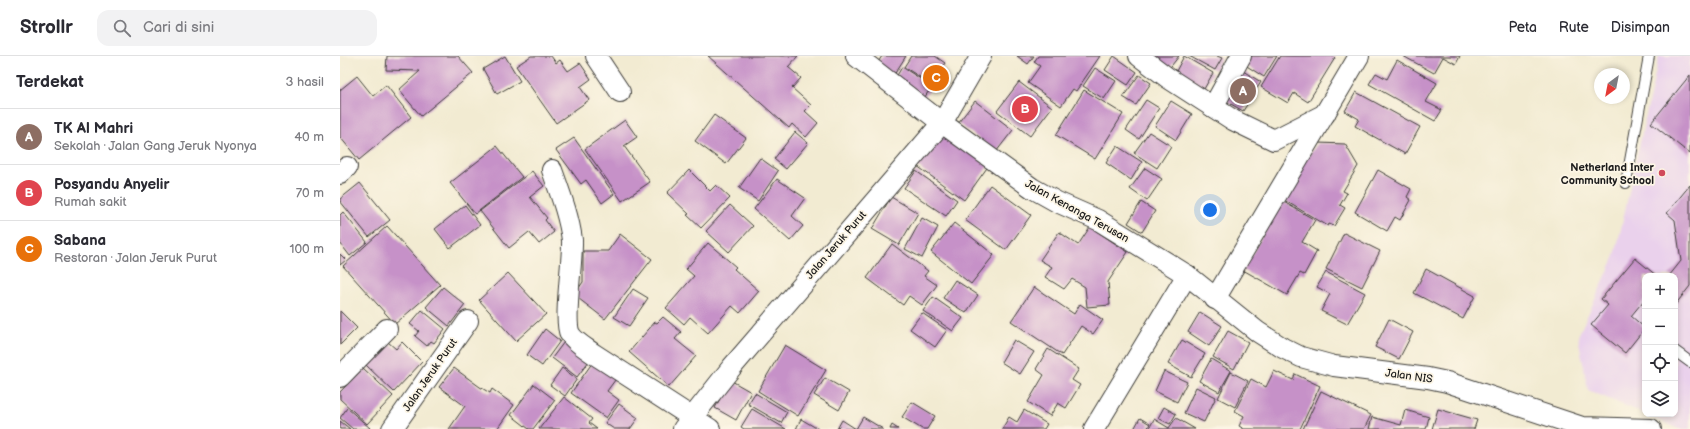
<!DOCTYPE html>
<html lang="id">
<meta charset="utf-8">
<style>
:root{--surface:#fff;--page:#f2f2f3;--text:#2b2b33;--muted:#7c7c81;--line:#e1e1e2;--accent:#ea580c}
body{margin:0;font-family:"Balsamiq Sans",sans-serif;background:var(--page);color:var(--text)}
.controls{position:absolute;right:12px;bottom:12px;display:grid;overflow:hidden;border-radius:8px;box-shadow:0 2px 6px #0003}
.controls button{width:36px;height:36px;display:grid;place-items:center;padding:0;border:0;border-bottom:1px solid var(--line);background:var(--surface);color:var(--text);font:20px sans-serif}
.compass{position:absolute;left:1254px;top:12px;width:36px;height:36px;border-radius:50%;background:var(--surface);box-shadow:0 2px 6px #0003;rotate:212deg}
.you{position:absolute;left:870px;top:154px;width:14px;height:14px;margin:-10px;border:3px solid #fff;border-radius:50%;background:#1a73e8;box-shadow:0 0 0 6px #1a73e833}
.badge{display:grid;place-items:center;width:26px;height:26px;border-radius:50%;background:var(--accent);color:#fff;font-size:13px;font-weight:700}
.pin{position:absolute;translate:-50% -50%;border:2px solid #fff;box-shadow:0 1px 4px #0006}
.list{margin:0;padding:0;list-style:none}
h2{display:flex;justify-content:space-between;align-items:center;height:52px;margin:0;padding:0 16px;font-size:17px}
h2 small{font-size:13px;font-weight:400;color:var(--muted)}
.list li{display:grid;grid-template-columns:26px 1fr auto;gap:12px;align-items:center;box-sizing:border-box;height:56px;padding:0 16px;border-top:1px solid var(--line)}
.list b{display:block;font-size:15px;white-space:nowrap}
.list p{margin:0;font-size:13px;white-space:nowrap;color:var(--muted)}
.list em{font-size:13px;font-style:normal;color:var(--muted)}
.icon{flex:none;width:22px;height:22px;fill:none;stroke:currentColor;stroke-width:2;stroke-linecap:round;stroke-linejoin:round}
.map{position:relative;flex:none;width:1350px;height:373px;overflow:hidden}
header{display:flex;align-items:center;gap:24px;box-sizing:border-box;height:56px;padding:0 20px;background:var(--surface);border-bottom:1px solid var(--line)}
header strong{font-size:19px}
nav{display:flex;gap:22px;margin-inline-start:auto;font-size:14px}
.search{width:280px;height:36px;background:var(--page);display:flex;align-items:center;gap:10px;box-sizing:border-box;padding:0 14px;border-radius:12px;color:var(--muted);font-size:15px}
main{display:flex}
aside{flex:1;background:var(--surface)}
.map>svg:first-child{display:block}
.built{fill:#ead1ec;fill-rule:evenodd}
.building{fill:#c691c8}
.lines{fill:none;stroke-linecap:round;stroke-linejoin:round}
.service-casing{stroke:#3c3b37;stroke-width:12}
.minor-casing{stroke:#3c3b37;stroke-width:22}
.service{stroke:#fff;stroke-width:10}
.minor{stroke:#fff;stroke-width:20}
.poi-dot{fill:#d1495b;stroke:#fcf5e5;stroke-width:1.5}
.labels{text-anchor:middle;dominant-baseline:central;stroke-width:3.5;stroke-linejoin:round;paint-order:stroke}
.poi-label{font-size:11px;font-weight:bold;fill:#1c1c1c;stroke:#fcf5e5;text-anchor:end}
.street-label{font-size:11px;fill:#1c1c1c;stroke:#fcf5e5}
</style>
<header>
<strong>Strollr</strong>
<div class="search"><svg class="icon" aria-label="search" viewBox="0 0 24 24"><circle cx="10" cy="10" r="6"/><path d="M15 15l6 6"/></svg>Cari di sini</div>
<nav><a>Peta</a><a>Rute</a><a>Disimpan</a></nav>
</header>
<main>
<aside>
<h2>Terdekat<small>3 hasil</small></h2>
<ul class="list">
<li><span class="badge" style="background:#8d6e63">A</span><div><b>TK Al Mahri</b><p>Sekolah · Jalan Gang Jeruk Nyonya</p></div><em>40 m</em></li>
<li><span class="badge" style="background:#e0444e">B</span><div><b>Posyandu Anyelir</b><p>Rumah sakit</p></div><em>70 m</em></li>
<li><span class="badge" style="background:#e8710a">C</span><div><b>Sabana</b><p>Restoran · Jalan Jeruk Purut</p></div><em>100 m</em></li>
</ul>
</aside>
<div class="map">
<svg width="1350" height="373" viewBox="0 0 1350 373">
<rect width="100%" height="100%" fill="#fcf5e5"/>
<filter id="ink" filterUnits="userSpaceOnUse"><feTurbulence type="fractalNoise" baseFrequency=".025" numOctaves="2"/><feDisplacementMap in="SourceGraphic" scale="8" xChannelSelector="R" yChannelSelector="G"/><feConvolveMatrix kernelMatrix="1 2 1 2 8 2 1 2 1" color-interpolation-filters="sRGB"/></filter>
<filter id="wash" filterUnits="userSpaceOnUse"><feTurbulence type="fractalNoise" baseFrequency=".012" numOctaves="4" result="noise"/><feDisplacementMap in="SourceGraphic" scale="16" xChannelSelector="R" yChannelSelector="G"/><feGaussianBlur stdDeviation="0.9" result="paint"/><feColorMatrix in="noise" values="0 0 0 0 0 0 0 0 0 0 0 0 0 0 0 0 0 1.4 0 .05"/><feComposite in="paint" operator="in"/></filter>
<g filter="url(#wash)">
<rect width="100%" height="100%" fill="#f2ebd2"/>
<path class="built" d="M1319,0H1350V373H1339L1248,334L1238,280L1275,200ZM1305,220H1335V358H1305Z"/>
<g id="blocks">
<g class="building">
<polygon points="47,0 118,0 133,17 81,60 59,34 80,15 46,14"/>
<polygon points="165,0 180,25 157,38 143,13"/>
<polygon points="191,0 211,0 216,7 220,4 228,15 240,7 251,23 240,31 249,44 216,67 176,10"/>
<polygon points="368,0 458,0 448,11 461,22 452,32 471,49 465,55 478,67 466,81 452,68 449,72"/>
<polygon points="542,0 566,0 552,22 535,11"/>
<polygon points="571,0 595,0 605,7 591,28 564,11"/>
<polygon points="677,0 694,0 688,8"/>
<polygon points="698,0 760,0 736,35 733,33 721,50 688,27 700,10 694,6"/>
<polygon points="774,0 797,16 788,29 765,14"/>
<polygon points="816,0 839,0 828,14 814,2"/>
<polygon points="844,0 873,17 864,33 835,17"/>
<polygon points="849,0 877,0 882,2 875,14"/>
<polygon points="906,0 937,0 924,21 902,7"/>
<polygon points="940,0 993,0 995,2 968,46 954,37 948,47 921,31"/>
<polygon points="1063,0 1120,0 1116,8 1103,1 1094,17"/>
<polygon points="1057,4 1097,27 1086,46 1102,54 1095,65 1029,28 1036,17 1047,23"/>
<polygon points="562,11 592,30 581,47 552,28"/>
<polygon points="755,12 776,25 764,43 743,30"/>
<polygon points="903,15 921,26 903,55 884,44"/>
<polygon points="799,19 811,27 796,49 783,41"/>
<polygon points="1350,19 1350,98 1311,67"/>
<polygon points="17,20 33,40 46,29 71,61 19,104 0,81 0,34"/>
<polygon points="679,26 712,51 690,80 657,55"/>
<polygon points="744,34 783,58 755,103 716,79"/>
<polygon points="1016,36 1080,71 1065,98 1015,70 1019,63 1005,55"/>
<polygon points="806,44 819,52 799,83 786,74"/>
<polygon points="635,45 673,74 656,96 618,67"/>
<polygon points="831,45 852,58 836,84 815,70"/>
<polygon points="374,59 406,82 386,108 355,85"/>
<polygon points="285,64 297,81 284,90 310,126 282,145 245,93"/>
<polygon points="598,73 649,109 624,144 573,107"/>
<polygon points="455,76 468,87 446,113 434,103"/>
<polygon points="809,76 831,90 817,112 794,97"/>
<polygon points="234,82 274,138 262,147 246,124 241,128 216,94"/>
<polygon points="978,87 1005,88 1018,110 1003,135 1007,137 1000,149 1005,152 994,170 989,168 988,170 937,140"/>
<polygon points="157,90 182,121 135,158 110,127"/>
<polygon points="777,90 802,106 791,124 766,107"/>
<polygon points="420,102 438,115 418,145 399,132"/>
<polygon points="805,112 822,123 807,145 790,133"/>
<polygon points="349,114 370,135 376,129 390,142 361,172 347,159 349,158 327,137"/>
<polygon points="1038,114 1071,133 1067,141 1071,144 1060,164 1055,161 1047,175 1015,156"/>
<polygon points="192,115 204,130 190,141 207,162 205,164 214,176 199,188 189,176 169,192 140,155"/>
<polygon points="576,115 617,144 606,160 564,132"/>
<polygon points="437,123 465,142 452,160 463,170 450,185 414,153"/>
<polygon points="20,127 50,164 29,181 0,145 0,143"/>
<polygon points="650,129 691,159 666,194 625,164"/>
<polygon points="1350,129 1350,230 1335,249 1335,220 1329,220 1341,205 1335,164 1327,157"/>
<polygon points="551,141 578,157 559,189 532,173"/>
<polygon points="942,145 975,164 962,186 977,195 964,219 960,217 947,239 903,214"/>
<polygon points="801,146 815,155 802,176 788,167"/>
<polygon points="125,149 140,169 110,192 95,173"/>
<polygon points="390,149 413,170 389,196 366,175"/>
<polygon points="3,156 27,186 10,200 0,187 0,159"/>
<polygon points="582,162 598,171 582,202 565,193"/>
<polygon points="614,167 654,199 631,228 591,196"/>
<polygon points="47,170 100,229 55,268 3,210"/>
<polygon points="750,171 788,196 768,226 770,249 747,251 745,231 732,223 724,233 705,221 712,211 700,204 719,176 738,189"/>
<polygon points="1004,177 1040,195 1022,231 986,213"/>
<polygon points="280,178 312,203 265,263 234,239 243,226 243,195 268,195"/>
<polygon points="368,187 396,211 394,213 419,235 400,257 392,250 368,277 350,261 344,268 326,252 354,220 346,213"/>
<polygon points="552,188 588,215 584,220 597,229 582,249 569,240 563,249 527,222"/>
<polygon points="0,198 6,204 0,209"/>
<polygon points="1295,202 1317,220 1305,220 1305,243 1291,260 1305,272 1285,297 1251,269 1268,249 1261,243"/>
<polygon points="1086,213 1135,240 1123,263 1074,237"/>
<polygon points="986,216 1025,237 1007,268 981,255 990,238 977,231"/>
<polygon points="168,217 206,258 176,285 139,244"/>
<polygon points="615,224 638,239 626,257 603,242"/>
<polygon points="103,231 125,249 109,270 86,251"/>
<polygon points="694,231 734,258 740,248 763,264 753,278 741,270 722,299 671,265"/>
<polygon points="293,233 308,242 289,270 274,261"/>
<polygon points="593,241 623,262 613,275 583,255"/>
<polygon points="82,254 105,273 94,287 91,285 87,290 75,280 79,275 70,268"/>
<polygon points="0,255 17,272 0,289"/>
<polygon points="860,256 882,270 869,290 848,276"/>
<polygon points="582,257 607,274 595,291 570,273"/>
<polygon points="323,261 341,276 335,283 356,300 329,331 289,296 315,266 317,267"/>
<polygon points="1049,263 1073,276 1059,303 1035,291"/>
<polygon points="205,273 220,285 202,310 187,299"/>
<polygon points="888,275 908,286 894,313 873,301"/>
<polygon points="674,284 694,296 680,318 661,306"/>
<polygon points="842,284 865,298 851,321 828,308"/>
<polygon points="48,286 56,293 62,286 82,306 54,336 26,309"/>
<polygon points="224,286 249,305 237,321 212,302"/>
<polygon points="445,289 486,314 458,360 418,335"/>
<polygon points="708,293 739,313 732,324 740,329 726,352 718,347 710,360 688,346 704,319 696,313"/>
<polygon points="255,303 278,320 267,335 279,344 266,362 231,337"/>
<polygon points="871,303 891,315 879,336 859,325"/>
<polygon points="23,312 53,340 27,368 0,343 0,336"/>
<polygon points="114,312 140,331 150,337 152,333 174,349 157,373 109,373 125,350 99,331"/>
<polygon points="222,312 237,323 225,340 210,329"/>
<polygon points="824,315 847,326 837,346 815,335"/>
<polygon points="934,315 953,324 955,318 980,330 960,373 904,373 899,370 904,360 895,355 911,323 926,331"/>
<polygon points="891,316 908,325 895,351 878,342"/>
<polygon points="485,322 509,336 499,354 474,339"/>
<polygon points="390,324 411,336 396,364 375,352"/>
<polygon points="194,328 215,344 193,373 189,373 171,359"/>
<polygon points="856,331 876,341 864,366 844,357"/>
<polygon points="981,335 1031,359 1024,373 963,373"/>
<polygon points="415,337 447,356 441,367 408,348"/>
<polygon points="224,341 252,363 249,367 257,373 199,373"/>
<polygon points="572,346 595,360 587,373 582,373 562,361"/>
<polygon points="279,348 298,362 290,373 274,373 265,367"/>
<polygon points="824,351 836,358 830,368 818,362"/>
<polygon points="7,352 30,372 29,373 13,373 0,362"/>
<polygon points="412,353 446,373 404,373 401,371"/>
<polygon points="1098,353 1137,364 1134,373 1092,373"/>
<polygon points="684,354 707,368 704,373 662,373 669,361 677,366"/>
<polygon points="1065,354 1089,361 1086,373 1029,373 1032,361 1061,369"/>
<polygon points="523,361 543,373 497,373 502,364 516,373"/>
<polygon points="800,362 810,368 807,373 794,373"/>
<polygon points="836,362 855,373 809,373 814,363 829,372"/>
<polygon points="461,363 478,373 456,373"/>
<polygon points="0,365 10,373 0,373"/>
<polygon points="552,369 558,373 550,373"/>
</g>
</g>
</g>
<g filter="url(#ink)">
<use href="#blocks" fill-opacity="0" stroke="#3c3b37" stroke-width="1"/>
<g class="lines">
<g class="service-casing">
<g id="service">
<polyline points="1286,127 1309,0"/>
<polyline points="1335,295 1350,306"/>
</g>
</g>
<g class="minor-casing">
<g id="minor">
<polyline points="256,0 280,36"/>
<polyline points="516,0 602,67 692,132 717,146 758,164 847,219 918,276 943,292 961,301 994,310 1088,322 1107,326 1242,371 1311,373"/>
<polyline points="799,0 828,22 893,64 934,84 985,58"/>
<polyline points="873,51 901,0"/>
<path d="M212,114C220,137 229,160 232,184C233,205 223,264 230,278C235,286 246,292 254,298L370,373"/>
<polyline points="0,118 7,111"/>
<polyline points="875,243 1019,0"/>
<polyline points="0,321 47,273"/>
<polyline points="52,373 128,265"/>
<polyline points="343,373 392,311 602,67 641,0"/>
<polyline points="754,373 847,219"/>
</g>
</g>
<use href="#service" class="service"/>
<use href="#minor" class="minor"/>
</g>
</g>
<circle class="poi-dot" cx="1322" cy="117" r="4"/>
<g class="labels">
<g class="poi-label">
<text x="1314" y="111">Netherland Inter<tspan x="1314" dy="13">Community School</tspan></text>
</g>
<g class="street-label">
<text transform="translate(737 155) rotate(29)">Jalan Kenanga Terusan</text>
<text transform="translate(496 189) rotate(-49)">Jalan Jeruk Purut</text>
<text transform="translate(90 319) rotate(-55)">Jalan Jeruk Purut</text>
<text transform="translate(1069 320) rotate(8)">Jalan NIS</text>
</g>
</g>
</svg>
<div class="controls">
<button>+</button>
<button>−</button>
<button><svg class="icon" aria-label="locate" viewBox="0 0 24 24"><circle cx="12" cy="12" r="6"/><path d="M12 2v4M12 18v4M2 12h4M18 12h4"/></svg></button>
<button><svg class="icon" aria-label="layers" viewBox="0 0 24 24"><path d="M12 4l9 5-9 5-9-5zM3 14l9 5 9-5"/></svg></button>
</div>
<svg class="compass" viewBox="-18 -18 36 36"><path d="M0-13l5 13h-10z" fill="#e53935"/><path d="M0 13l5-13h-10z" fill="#7c7c81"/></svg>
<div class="you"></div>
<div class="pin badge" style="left:903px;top:35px;background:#8d6e63">A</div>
<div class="pin badge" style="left:685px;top:53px;background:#e0444e">B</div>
<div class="pin badge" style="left:596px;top:22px;background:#e8710a">C</div>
</div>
</main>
